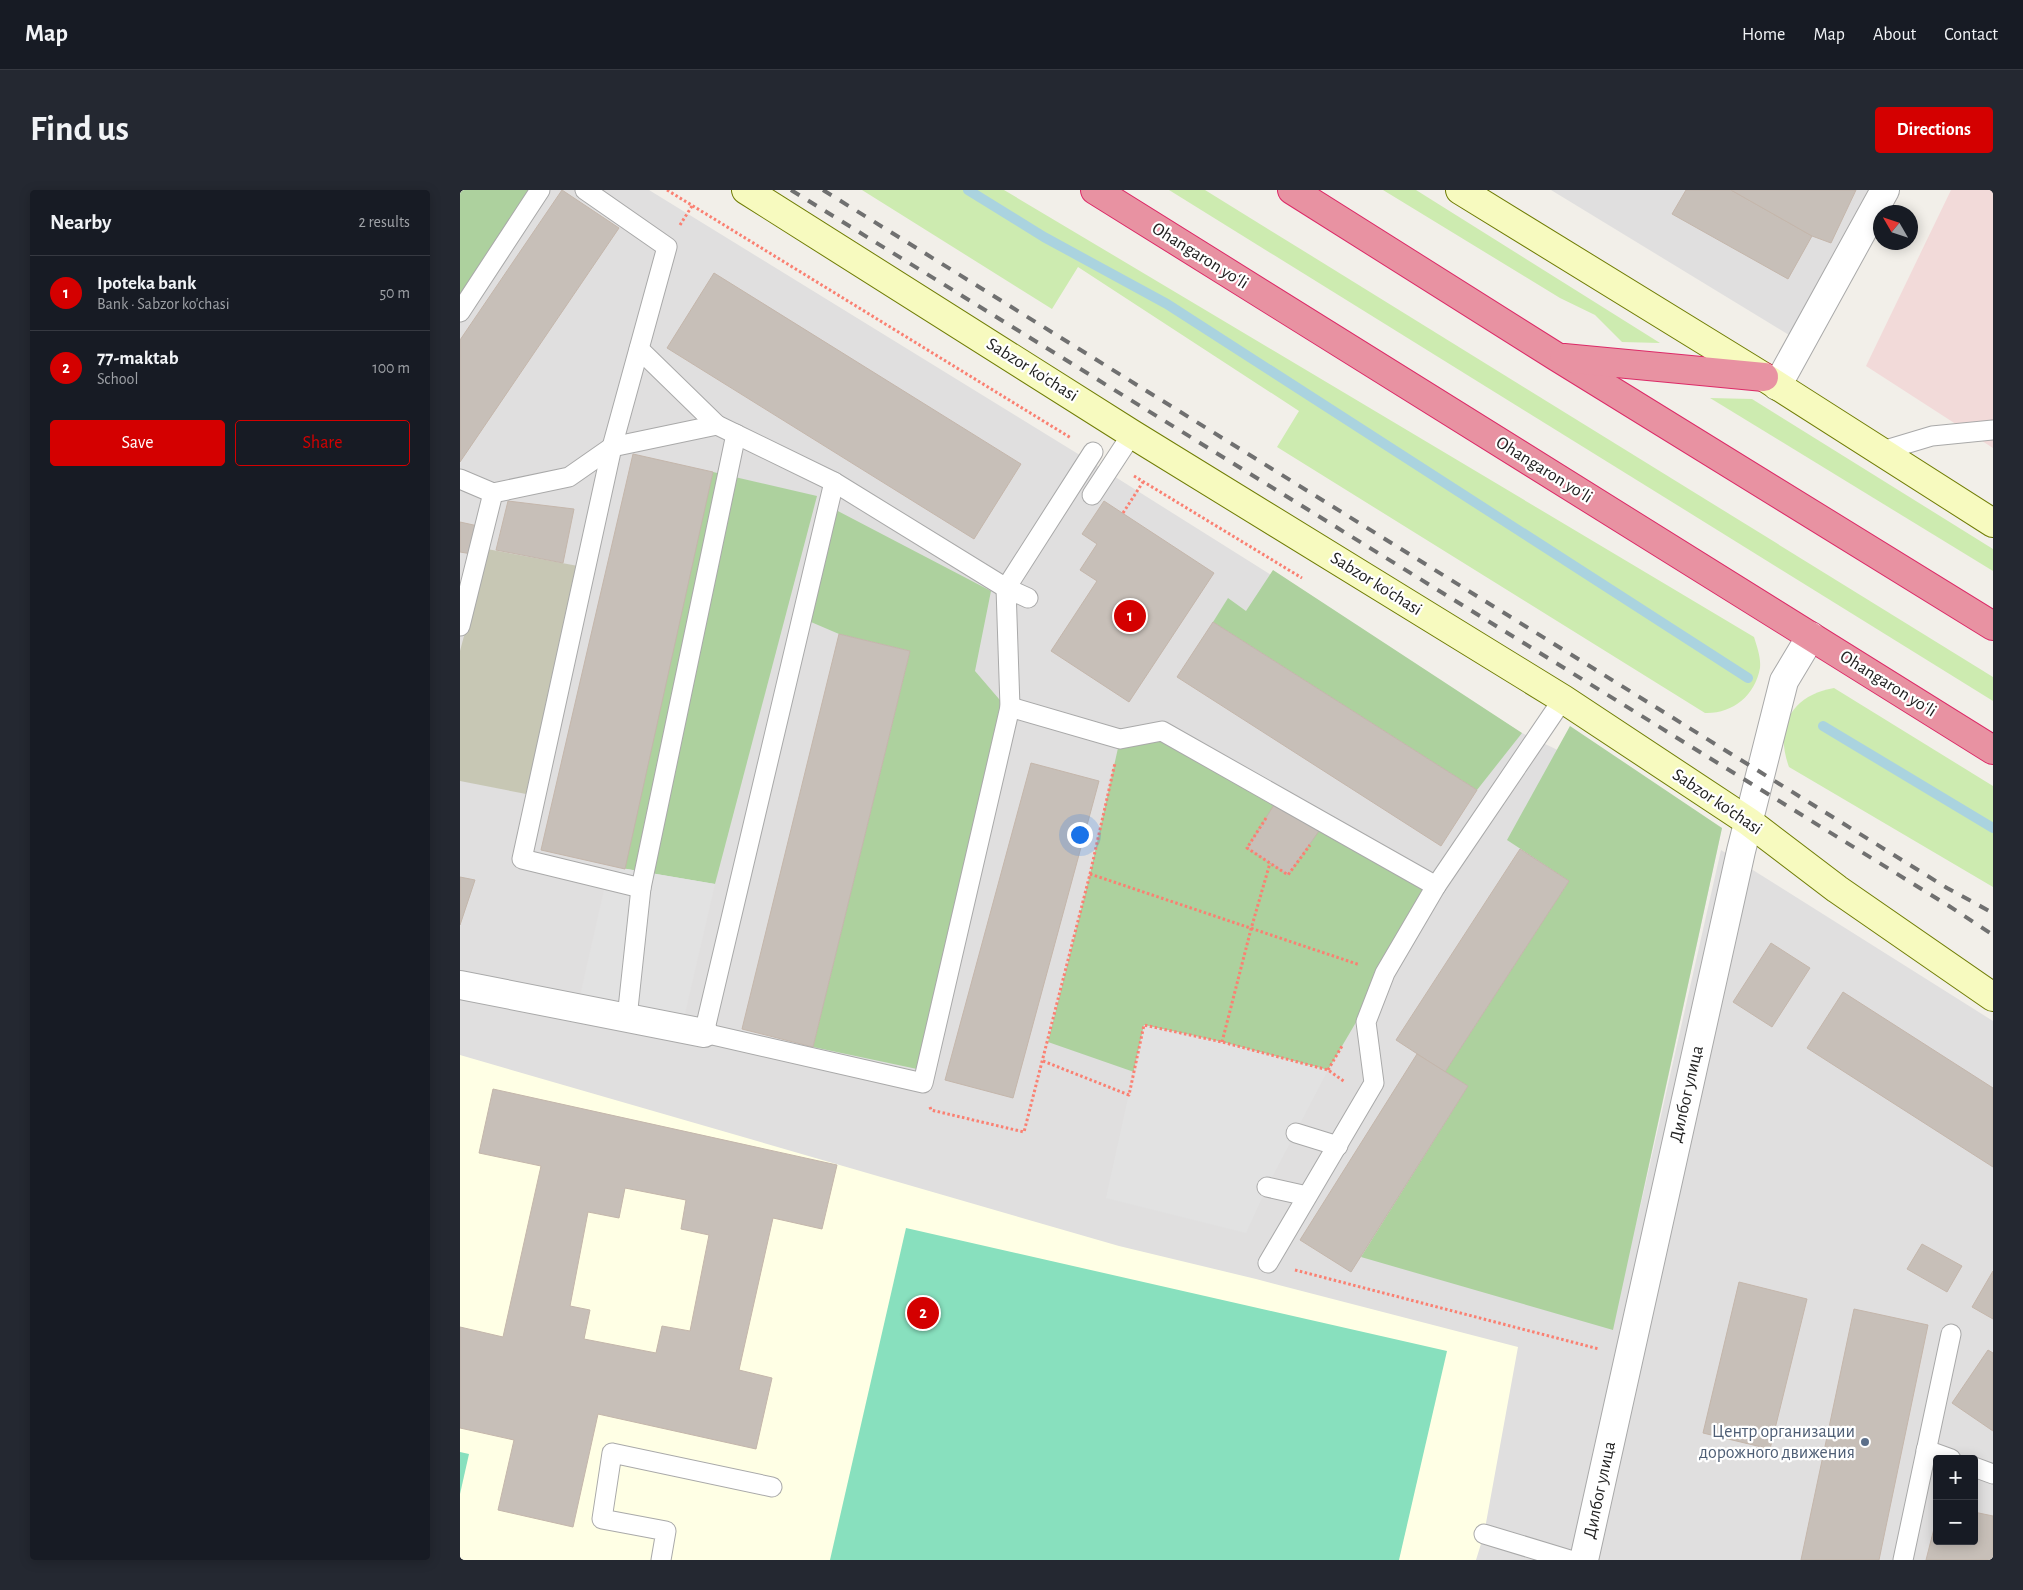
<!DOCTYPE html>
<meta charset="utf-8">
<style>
:root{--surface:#171b24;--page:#242831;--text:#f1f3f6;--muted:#9ea1a6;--line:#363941;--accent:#d40000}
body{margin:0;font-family:"Alegreya Sans",sans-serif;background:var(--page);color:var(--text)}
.controls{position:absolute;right:15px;bottom:15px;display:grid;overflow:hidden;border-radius:5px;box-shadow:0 2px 12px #0003}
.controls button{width:45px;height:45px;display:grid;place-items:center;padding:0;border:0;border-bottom:1px solid var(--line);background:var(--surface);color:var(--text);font:25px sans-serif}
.compass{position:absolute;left:1413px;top:15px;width:45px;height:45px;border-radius:50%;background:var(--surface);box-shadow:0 2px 12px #0003;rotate:309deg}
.you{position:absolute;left:619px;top:644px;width:18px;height:18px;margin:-12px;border:4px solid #fff;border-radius:50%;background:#1a73e8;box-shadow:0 0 0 8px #1a73e833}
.badge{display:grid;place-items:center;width:32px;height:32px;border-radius:50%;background:var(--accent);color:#fff;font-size:16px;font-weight:700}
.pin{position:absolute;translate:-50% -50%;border:2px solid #fff;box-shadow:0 1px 5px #0006}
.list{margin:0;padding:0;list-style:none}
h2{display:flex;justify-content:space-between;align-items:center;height:65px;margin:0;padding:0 20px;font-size:21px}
h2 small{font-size:16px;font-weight:400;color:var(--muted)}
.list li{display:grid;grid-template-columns:32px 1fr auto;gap:15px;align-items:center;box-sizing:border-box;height:75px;padding:0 20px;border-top:1px solid var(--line)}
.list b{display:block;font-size:19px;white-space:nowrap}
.list p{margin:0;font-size:16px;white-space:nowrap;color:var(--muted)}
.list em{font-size:16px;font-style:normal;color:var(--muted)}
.actions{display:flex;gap:10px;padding:15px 20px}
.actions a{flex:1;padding:11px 0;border:1px solid var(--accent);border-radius:5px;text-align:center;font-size:18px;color:var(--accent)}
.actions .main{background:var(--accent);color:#fff}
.map{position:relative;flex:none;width:1533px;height:1370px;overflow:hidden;border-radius:5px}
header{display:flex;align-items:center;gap:30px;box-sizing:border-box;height:70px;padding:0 25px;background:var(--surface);border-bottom:1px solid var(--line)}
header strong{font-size:24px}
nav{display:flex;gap:28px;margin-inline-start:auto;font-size:18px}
.intro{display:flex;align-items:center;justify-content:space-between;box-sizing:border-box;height:120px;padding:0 30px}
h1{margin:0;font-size:35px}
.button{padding:12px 22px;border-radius:5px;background:var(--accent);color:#fff;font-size:18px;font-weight:700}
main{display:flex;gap:30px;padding:0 30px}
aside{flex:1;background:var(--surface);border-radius:5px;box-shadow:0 2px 12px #0003}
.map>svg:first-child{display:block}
.residential{fill:#e0dfdf;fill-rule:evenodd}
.commercial{fill:#f2dad9}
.education{fill:#ffffe5}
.construction{fill:#c7c7b4}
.grass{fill:#cdebb0}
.forest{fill:#add19e}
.pitch{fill:#88e0be}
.parking{fill:#e2e2e2}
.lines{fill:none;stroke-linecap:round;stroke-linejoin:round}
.stream{stroke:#aad3df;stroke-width:10}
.building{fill:#c7bfb8;stroke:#c4b6ab;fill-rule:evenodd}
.lane-casing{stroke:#a9a9a9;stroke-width:21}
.street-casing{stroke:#a9a9a9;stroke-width:30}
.secondary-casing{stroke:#707d05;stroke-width:30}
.highway-casing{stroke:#dc2a67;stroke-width:30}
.path{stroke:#fa8072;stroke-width:3;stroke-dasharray:2.5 2.5;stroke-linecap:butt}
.lane{stroke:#fff;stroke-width:19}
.street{stroke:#fff;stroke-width:28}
.secondary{stroke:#f7fabf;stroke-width:28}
.highway{stroke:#e892a2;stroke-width:28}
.rail{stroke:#707070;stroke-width:4;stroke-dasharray:10 10;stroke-linecap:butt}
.service-dot{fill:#5c6f8a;stroke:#fff;stroke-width:2}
.labels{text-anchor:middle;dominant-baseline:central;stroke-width:4.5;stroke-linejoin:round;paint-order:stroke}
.street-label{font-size:18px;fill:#222;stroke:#fff}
.service-label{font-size:18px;fill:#4e5e75;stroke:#fff;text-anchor:end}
</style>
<header>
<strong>Map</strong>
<nav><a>Home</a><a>Map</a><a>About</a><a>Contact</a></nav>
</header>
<div class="intro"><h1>Find us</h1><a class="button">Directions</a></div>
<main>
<aside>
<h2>Nearby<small>2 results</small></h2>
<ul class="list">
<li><span class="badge">1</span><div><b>Ipoteka bank</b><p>Bank · Sabzor ko'chasi</p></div><em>50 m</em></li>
<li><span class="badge">2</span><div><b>77-maktab</b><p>School</p></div><em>100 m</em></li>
</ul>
<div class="actions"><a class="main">Save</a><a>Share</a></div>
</aside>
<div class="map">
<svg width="1533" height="1370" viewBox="0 0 1533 1370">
<rect width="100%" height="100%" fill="#f2efe9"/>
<g class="residential">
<path d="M0,0H189L649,283L1062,543L1262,638L1176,1036L1261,660L1533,831V1370H0ZM1477,1269H1514V1351H1477Z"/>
<polygon points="1091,0 1434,0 1352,159"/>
</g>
<polygon class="commercial" points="1491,0 1533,0 1533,258 1406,176"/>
<polygon class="education" points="0,865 659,1056 796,1089 1058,1157 1024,1344 1016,1370 0,1370"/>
<polygon class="construction" points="27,359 118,376 66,604 0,591 0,461"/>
<g class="grass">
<path d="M402,0H544L1294,447C1297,457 1301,467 1300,478C1295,506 1272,524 1245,523L817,257L839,221L618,77L592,119Z"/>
<polygon points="709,0 745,0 1533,487 1533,511"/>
<polygon points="923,0 956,0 1200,153 1162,152 1135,125 1100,108"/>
<polygon points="1250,208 1292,209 1533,359 1533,381"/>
<path d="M1374,498L1533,596V697L1329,577C1314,537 1332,505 1374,498Z"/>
</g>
<g class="forest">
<polygon points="0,0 80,0 0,122"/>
<polygon points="253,282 357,306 255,694 161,678"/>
<polygon points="374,319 531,401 515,481 545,516 457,879 353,857 450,461 379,444 351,432"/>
<polygon points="813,380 1062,543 1017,600 753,432 768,408 786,421"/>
<polygon points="1110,536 1262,638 1153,1140 901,1067 1008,896 985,882 1109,691 1047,650"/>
<polygon points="702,541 814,615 859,641 976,696 868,880 762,852 684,835 674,882 588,852 630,684 660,549"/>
</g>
<g class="pitch">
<polygon points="446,1038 987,1161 939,1370 370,1370"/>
<polygon points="0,1262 9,1264 0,1304"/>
</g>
<g class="parking">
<polygon points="161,678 255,694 224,828 120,806 144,700"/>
<polygon points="684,835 762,852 868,880 807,997 786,1043 646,1008"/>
</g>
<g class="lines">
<g class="stream">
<polyline points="508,0 584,47 707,114 1288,488"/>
<polyline points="1363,536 1533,638"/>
</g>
</g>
<g class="building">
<polygon points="102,0 159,38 0,272 0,150"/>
<polygon points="1226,0 1271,0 1352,46 1328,89 1212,24"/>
<polygon points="1271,0 1396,0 1371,53 1352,46"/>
<polygon points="254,83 561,274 514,349 207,158"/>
<polygon points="173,264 253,282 165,679 81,660"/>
<polygon points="48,311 114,319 103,373 36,360"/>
<polygon points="644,311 754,383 669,512 591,461 637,391 620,380 637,354 622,344"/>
<polygon points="0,332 18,336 12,364 0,362"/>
<polygon points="753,432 1017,600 981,656 717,487"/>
<polygon points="379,444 450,461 353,857 282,839"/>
<polygon points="571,573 639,591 553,908 485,890"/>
<polygon points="814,615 859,641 828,685 787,658"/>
<polygon points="1060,659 1109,691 985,882 936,850"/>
<polygon points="0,687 15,690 0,735"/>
<polygon points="1311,753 1350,778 1312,837 1273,812"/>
<polygon points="1383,802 1533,898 1533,977 1347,858"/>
<polygon points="957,864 1008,896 891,1082 840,1050"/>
<path d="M33,899L377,975L362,1039L313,1028L279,1180L312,1188L296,1259L138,1224L113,1337L38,1320L54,1250L0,1238V1137L43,1147L81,976L19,963ZM165,998L226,1010L221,1039L249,1045L230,1141L202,1136L196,1163L124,1149L130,1120L110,1116L128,1022L159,1028Z"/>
<polygon points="1462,1054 1502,1076 1487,1102 1447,1079"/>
<polygon points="1533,1081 1533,1129 1512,1117"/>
<polygon points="1279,1092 1347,1109 1310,1259 1243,1243"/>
<polygon points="1394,1119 1468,1135 1419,1370 1341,1370"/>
<polygon points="1528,1160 1533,1163 1533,1241 1492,1213"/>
<polygon points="1514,1322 1533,1326 1533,1370 1466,1370 1477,1327 1477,1351 1514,1351"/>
</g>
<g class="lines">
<g class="lane-casing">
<g id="lane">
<polyline points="125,0 207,57 152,257 62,669 181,698 276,244"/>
<polyline points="0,122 80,0"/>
<polyline points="179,159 257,235 374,292 546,398 633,262"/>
<polyline points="1422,261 1472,246 1533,240"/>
<polyline points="0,289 33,303 109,287 152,257 257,235"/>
<polyline points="374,292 244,843 463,893 550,517 546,398 568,408"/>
<polyline points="632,305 672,244"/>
<polyline points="0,436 33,303"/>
<polyline points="550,517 660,549 702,541 976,696 1103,509"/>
<polyline points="167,828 181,698"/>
<polyline points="836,943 878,956"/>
<polyline points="807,997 847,1006"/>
<polyline points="808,1073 914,893 906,832 925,783 976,696"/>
<polyline points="1466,1260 1491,1269"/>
<polyline points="1514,1277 1533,1284"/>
<polyline points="1024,1344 1110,1370"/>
<polyline points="201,1370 206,1341 142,1329 152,1263 312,1297"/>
<polyline points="1443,1370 1491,1144"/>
</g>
</g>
<g class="street-casing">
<g id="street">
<polyline points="1317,196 1425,0"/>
<polyline points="0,795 244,843"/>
<polyline points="1124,1370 1281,661 1324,491 1351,446"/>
</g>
</g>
<g class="secondary-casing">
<g id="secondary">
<polyline points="286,0 672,244 1103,509 1289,632 1377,699 1533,807"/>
<polyline points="1000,0 1304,187 1533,333"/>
</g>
</g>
<g class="highway-casing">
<g id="highway">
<polyline points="635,0 1533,560"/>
<polyline points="832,0 1097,167 1533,436"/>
<polyline points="1104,168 1304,187"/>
</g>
</g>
<g class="path">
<polyline points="207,0 611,248"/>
<polyline points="220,35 232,16"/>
<polyline points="674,286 842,388"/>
<polyline points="663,323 683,292"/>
<polyline points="806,628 787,658 828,685 850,655"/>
<polyline points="630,684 900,775"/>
<polyline points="762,852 791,739 810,673"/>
<polyline points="583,871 669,905 684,835 762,852 868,880 885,892"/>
<polyline points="868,880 882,856"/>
<polyline points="470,917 471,920 564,942 630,684 655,573"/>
<polyline points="835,1080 1139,1159"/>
</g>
<use href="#lane" class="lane"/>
<use href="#street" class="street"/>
<use href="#secondary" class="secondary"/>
<use href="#highway" class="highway"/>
<g class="rail">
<polyline points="331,0 1489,716 1533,745"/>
<polyline points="363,0 1487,698 1533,723"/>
</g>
</g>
<circle class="service-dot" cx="1405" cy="1252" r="5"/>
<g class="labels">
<g class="street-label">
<text transform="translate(740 66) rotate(32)">Ohangaron yoʻli</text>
<text transform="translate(572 180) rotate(32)">Sabzor ko'chasi</text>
<text transform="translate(1084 280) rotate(32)">Ohangaron yoʻli</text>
<text transform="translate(916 394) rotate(32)">Sabzor ko'chasi</text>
<text transform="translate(1428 494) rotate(32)">Ohangaron yoʻli</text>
<text transform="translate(1257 612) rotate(34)">Sabzor ko'chasi</text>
<text transform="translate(1227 904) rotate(-77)">Дилбог улица</text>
<text transform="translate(1140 1300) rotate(-78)">Дилбог улица</text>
</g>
<g class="service-label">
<text x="1395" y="1242">Центр организации<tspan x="1395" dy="21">дорожного движения</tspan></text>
</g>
</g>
</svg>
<div class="controls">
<button>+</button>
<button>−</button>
</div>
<svg class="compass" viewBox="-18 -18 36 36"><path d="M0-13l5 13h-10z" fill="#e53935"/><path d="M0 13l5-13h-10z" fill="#9ea1a6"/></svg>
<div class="you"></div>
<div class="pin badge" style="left:670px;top:426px">1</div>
<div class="pin badge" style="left:463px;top:1123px">2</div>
</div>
</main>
